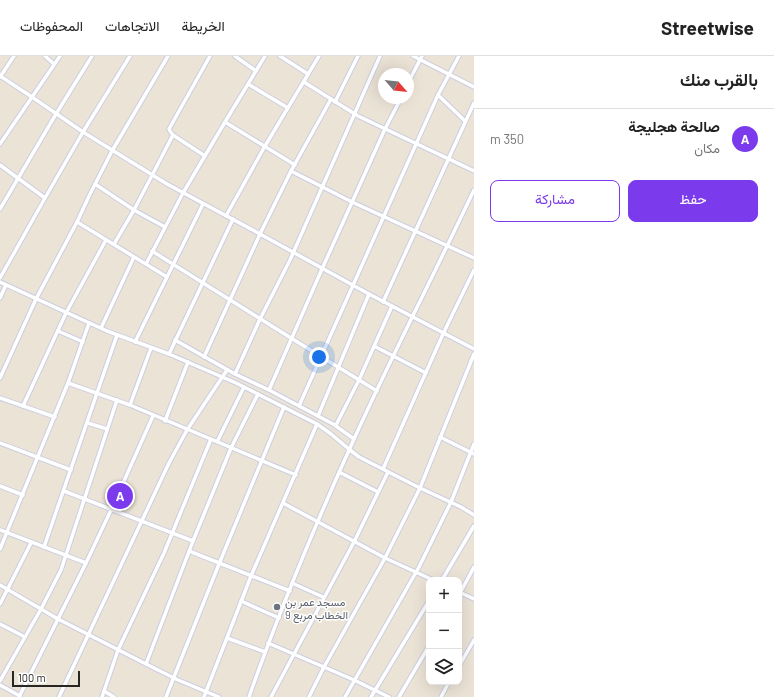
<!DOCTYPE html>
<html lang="ar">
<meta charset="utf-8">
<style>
:root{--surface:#fff;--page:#f6f6f6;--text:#222;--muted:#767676;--line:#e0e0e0;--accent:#7c3aed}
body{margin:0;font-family:Barlow,Vazirmatn,sans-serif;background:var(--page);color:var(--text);direction:rtl}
.controls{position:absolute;right:12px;bottom:12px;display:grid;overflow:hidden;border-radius:8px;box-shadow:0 4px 16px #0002}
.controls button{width:36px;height:36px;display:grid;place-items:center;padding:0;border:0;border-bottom:1px solid var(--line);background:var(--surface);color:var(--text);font:20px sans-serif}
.compass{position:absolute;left:378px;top:12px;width:36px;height:36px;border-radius:50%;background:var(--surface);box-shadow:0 4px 16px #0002;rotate:118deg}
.scale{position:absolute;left:12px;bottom:10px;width:68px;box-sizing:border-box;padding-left:4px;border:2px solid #262626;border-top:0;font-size:11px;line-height:14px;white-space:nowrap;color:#262626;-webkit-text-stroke:3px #fff;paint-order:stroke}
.you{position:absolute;left:319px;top:301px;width:14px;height:14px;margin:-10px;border:3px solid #fff;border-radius:50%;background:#1a73e8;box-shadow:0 0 0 6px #1a73e833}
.badge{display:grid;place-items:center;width:26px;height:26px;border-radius:50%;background:var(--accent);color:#fff;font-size:13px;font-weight:700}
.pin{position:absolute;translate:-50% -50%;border:2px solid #fff;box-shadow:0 1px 4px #0006}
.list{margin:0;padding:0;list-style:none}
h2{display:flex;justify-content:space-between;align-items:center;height:52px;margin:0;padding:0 16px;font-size:17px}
h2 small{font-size:13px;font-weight:400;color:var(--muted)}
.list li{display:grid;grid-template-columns:26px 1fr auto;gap:12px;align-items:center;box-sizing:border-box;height:60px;padding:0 16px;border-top:1px solid var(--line)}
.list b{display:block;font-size:15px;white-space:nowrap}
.list p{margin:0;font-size:13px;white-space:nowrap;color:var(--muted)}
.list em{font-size:13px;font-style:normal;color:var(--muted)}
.actions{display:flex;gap:8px;padding:12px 16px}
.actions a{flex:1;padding:9px 0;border:1px solid var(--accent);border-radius:8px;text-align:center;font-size:14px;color:var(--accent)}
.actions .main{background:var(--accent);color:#fff}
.icon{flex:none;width:22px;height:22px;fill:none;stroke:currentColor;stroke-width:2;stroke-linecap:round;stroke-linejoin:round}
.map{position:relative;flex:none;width:474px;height:641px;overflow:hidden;direction:ltr}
header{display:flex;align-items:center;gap:24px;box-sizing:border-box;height:56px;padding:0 20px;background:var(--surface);border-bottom:1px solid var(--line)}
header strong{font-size:19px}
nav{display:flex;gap:22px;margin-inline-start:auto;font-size:14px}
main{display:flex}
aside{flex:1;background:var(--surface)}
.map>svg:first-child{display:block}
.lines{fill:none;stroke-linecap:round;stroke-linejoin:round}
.minor-casing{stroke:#cbcee2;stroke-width:5.5}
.minor{stroke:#fff;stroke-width:3.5}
.worship-dot{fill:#6b7280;stroke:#fff;stroke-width:1.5}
.labels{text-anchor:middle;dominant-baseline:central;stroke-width:3;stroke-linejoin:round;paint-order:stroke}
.worship-label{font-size:11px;fill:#5b616d;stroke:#fff;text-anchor:start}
</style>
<header>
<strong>Streetwise</strong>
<nav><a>الخريطة</a><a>الاتجاهات</a><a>المحفوظات</a></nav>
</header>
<main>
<aside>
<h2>بالقرب منك<small></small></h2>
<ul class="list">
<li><span class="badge">A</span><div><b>صالحة هجليجة</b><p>مكان</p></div><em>350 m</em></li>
</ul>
<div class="actions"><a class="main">حفظ</a><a>مشاركة</a></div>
</aside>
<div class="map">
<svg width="474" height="641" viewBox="0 0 474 641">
<rect width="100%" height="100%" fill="#ebe3d6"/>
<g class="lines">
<g class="minor-casing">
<g id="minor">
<polyline points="45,0 54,8"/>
<polyline points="235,0 256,15"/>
<polyline points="280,0 308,18"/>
<polyline points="413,0 474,31"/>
<polyline points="0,20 32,41 83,76 167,128 260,178 369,238 474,293"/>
<polyline points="0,21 14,0"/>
<polyline points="304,26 358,60 474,115"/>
<polyline points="408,27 422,0"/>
<polyline points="248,28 288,52"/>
<polyline points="438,39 465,65"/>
<polyline points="335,46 358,0"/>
<polyline points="225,66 295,109"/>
<polyline points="0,88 60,0"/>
<polyline points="205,100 173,79 170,75 169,73 210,0"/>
<polyline points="0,109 45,142"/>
<polyline points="291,115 352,146 474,202"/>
<polyline points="95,128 134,154 165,171"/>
<polyline points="0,153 56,58 92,0"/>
<polyline points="226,160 265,90 319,0"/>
<polyline points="77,166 167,221"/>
<polyline points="114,188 134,154 173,79"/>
<polyline points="152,195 291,282 377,335"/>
<polyline points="146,208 183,137 225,66 265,0"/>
<polyline points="0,222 45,142 83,76 130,0"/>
<polyline points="0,226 107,275 169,298 236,327 317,368 331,378 350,394 359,401 420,432 461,451 474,459"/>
<polyline points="0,242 6,229"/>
<polyline points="383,246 474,47"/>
<polyline points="101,272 134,201"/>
<polyline points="58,275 83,286"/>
<polyline points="175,284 235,318 269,334 333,368 354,383"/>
<polyline points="135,286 203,148"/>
<polyline points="374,290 426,317"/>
<polyline points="169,298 233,163"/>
<polyline points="204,301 260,178 291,115 331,43"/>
<polyline points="235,318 260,263 290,204 380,0"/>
<polyline points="0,322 36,243 77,166 90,138 112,95 168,0"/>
<polyline points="68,327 130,349 296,419"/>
<polyline points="269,334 322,213 385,73 401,42"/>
<polyline points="0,342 55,361"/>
<polyline points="130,349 151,292"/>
<polyline points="23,350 66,257 106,184"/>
<polyline points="299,350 438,39 459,0"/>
<polyline points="318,360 369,238"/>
<polyline points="165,365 188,306"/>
<polyline points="88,367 107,373"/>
<polyline points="336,369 359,324 392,250"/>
<polyline points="440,381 474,398"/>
<polyline points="217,386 244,331"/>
<polyline points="0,387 71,414"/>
<polyline points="383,413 443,278 474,214"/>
<polyline points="339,416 378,436"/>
<polyline points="0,430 23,439"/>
<polyline points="64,435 193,485"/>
<polyline points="283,447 385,502 433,524"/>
<polyline points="0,474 86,507"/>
<polyline points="44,491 117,279"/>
<polyline points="0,493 68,327 89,267"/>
<polyline points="189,495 290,535"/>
<polyline points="442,524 474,470"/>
<polyline points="292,527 323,541"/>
<polyline points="0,529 58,563 146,608 178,624 219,641"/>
<polyline points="459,536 474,543"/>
<polyline points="459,539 474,511"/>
<polyline points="241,545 279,562"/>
<polyline points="0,548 31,487"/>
<polyline points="0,568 25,581"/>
<polyline points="227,582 265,596"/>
<polyline points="268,587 354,624 389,641"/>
<polyline points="146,608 193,485 231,392 258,338"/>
<polyline points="459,610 474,584"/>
<polyline points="0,625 41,553 61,514 117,344"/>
<polyline points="0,629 20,640"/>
<polyline points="104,635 114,641"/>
<polyline points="19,641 86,507 111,454 153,360"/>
<polyline points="59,641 169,407 187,374 227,314"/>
<polyline points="102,641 118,594 164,497 211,383"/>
<polyline points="166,641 219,508 284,351"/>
<polyline points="204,641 251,520 317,368"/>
<path d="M249,641C280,553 316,467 354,383C392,299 435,217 474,134"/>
<polyline points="271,641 354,486 388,416"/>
<polyline points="309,641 324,611 385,502 420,432 474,298"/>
<polyline points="345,641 419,511 451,446 474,388"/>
<polyline points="371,641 429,545"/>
<polyline points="399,641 429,590"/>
<polyline points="441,641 449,626"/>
</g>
</g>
<use href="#minor" class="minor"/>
</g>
<circle class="worship-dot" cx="277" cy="551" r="4"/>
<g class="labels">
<g class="worship-label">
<text x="285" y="545">مسجد عمر بن<tspan x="285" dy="13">الخطاب مربع 9</tspan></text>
</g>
</g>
</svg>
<div class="controls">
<button>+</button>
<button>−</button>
<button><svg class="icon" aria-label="layers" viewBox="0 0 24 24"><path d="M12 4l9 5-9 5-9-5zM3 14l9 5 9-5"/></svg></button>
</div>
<svg class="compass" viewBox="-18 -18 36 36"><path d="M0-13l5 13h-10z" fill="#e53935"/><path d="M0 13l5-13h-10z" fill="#767676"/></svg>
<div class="scale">100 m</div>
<div class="you"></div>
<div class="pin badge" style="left:120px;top:440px">A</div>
</div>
</main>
